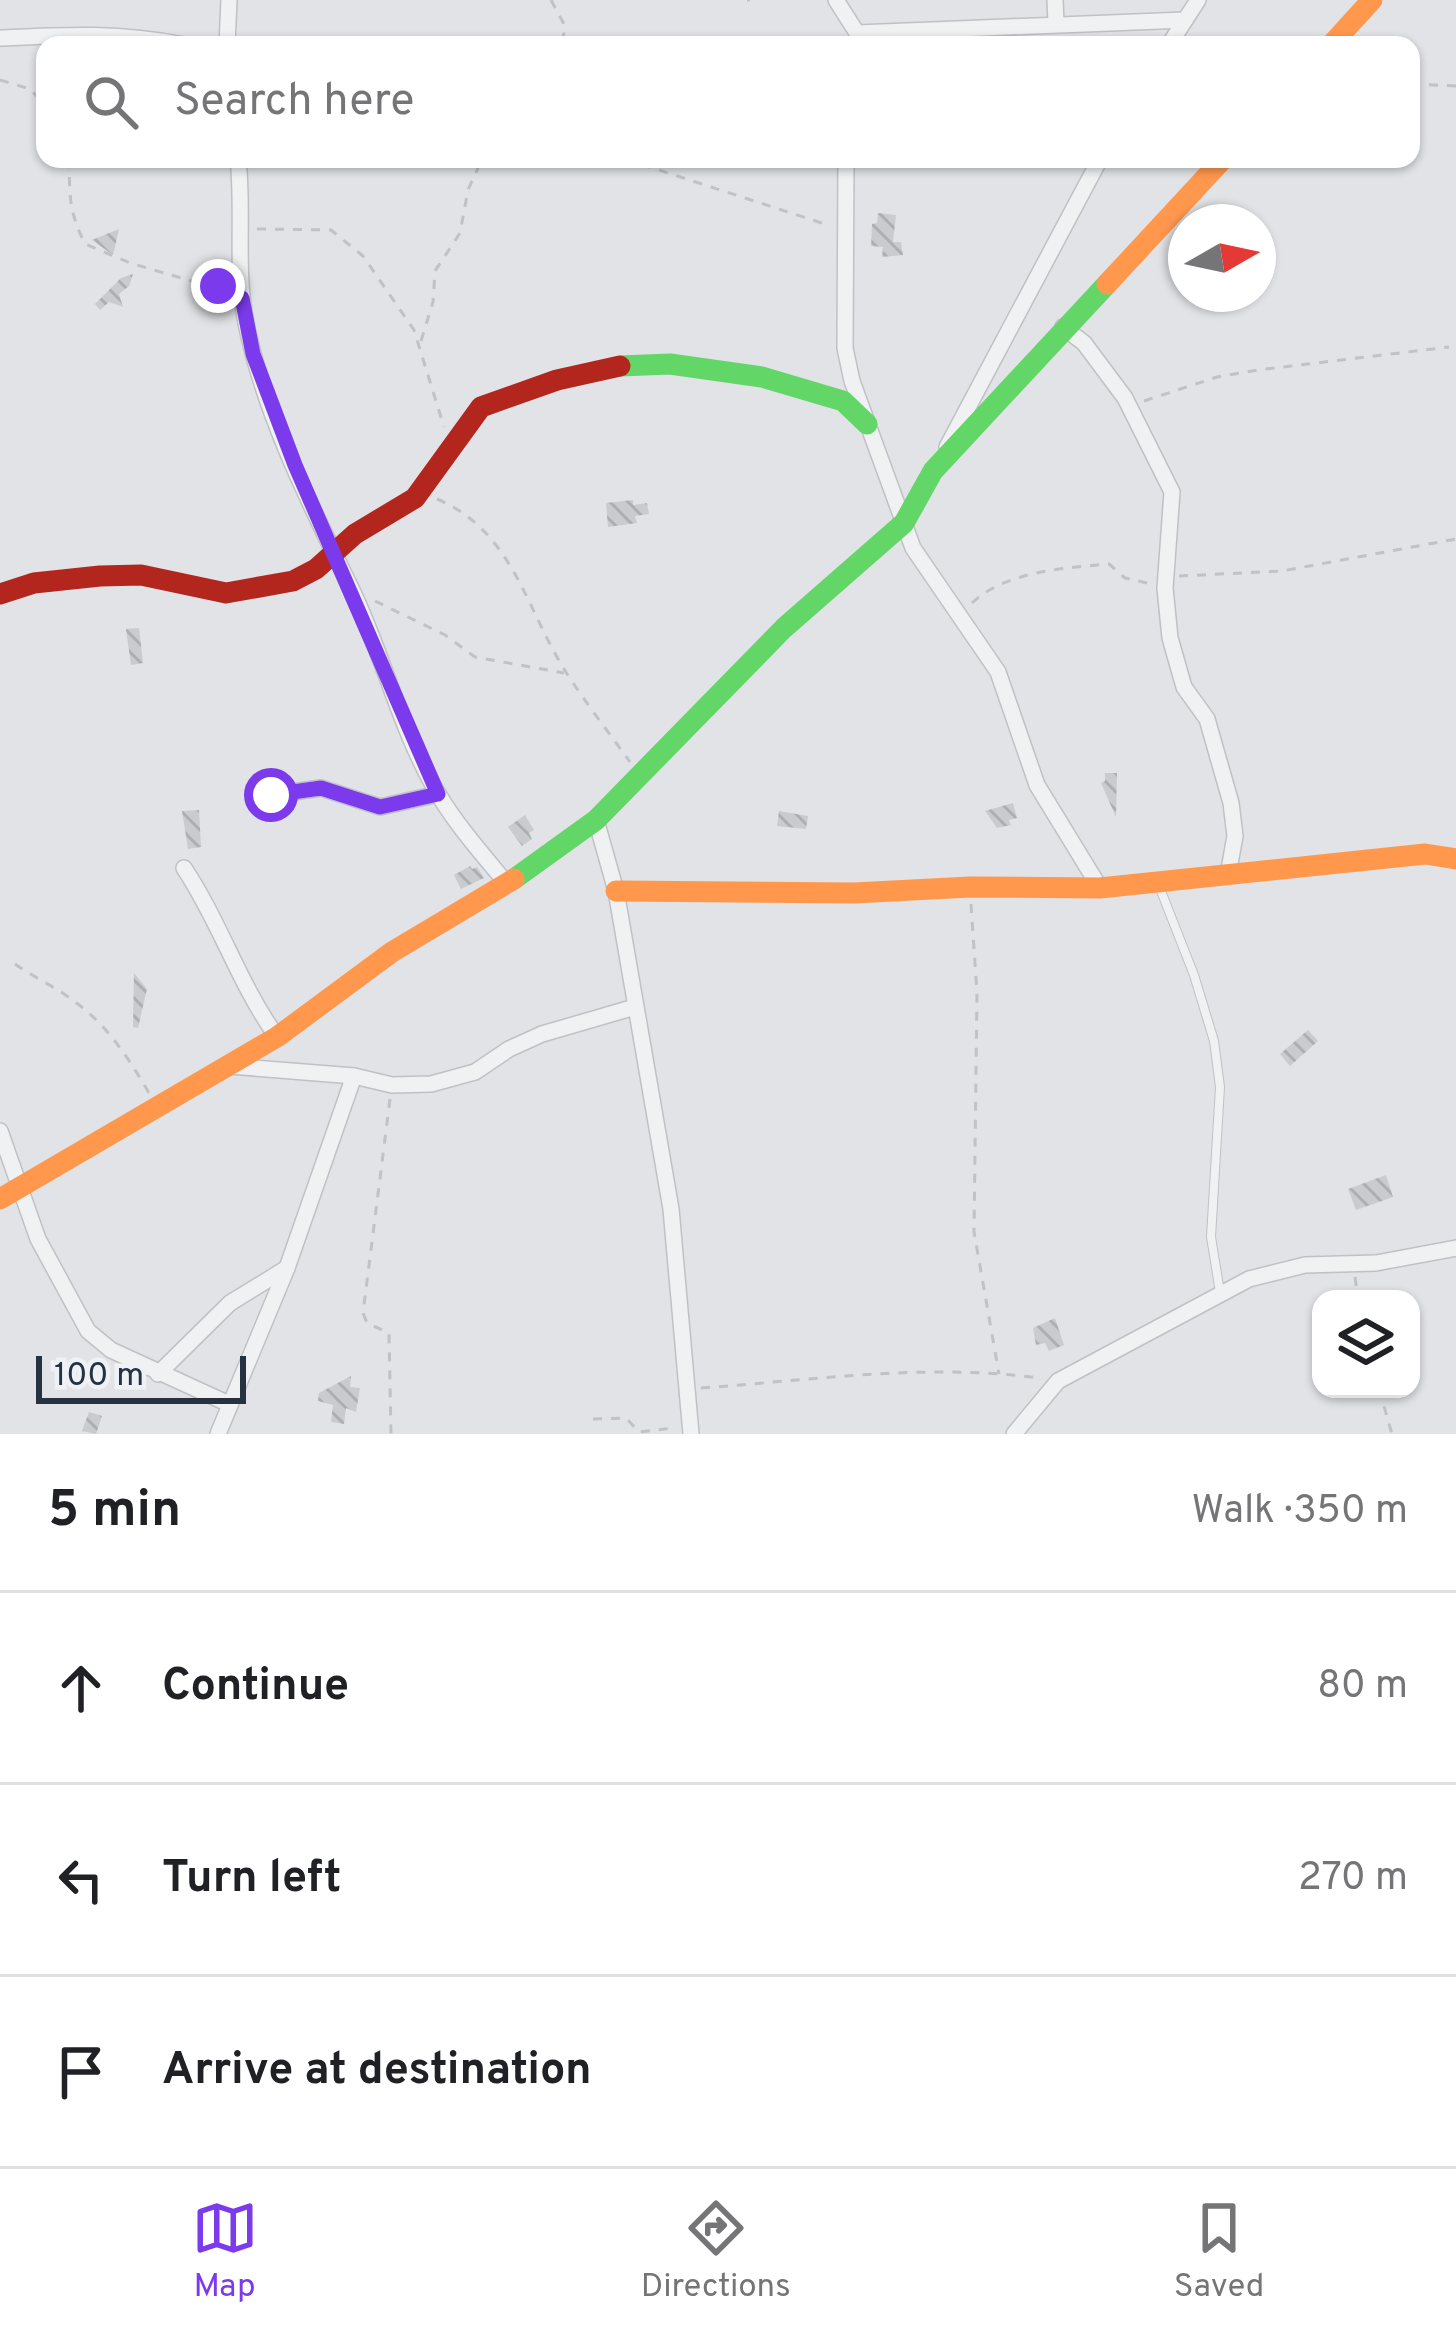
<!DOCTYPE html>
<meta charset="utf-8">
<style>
:root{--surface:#fff;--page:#f6f6f6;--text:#202124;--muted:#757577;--line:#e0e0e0;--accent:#7c3aed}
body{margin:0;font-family:Overpass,sans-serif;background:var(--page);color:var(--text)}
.controls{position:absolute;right:36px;bottom:36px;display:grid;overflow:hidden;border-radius:24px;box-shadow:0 3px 9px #0004}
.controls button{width:108px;height:108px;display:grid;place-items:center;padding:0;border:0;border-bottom:3px solid var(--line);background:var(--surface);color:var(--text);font:60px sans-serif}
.compass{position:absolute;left:1168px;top:204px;width:108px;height:108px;border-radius:50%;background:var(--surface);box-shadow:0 3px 9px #0004;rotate:81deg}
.scale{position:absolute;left:36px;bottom:30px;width:210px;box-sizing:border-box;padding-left:12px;border:6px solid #263241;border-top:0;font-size:33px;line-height:42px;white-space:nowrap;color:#263241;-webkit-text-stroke:9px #eef2f6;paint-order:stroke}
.stop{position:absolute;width:36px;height:36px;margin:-27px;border:9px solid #7c3aed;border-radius:50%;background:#fff}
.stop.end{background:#7c3aed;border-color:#fff;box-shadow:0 3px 12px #0008}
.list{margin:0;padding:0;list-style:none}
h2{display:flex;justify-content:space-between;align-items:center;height:156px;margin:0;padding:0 48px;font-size:51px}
h2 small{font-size:39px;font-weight:400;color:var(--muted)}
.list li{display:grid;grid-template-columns:78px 1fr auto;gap:36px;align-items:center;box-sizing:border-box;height:192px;padding:0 48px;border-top:3px solid var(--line)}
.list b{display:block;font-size:45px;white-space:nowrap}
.list em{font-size:39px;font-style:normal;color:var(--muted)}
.icon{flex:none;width:66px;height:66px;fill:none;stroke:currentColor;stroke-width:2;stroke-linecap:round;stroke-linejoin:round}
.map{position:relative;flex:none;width:1456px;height:1434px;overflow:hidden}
.search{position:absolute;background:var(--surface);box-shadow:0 3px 9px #0004;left:36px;right:36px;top:36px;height:132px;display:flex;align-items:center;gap:30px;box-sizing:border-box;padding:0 42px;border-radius:24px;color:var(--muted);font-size:45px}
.sheet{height:732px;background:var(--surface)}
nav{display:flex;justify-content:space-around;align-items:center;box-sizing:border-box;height:168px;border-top:3px solid var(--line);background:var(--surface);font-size:33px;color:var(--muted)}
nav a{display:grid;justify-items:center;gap:6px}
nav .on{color:var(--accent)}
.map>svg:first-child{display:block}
.building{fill:url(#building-back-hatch)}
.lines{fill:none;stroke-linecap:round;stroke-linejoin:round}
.lane-casing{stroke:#bfc1c4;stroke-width:10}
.street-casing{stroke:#bfc1c4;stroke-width:18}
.path{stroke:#bfc2c6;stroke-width:3;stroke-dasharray:9 9;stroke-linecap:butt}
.lane{stroke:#f0f1f3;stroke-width:8}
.street{stroke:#f0f1f3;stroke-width:15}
.fast{stroke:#63d668;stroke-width:21}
.slow{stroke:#ff974d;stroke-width:21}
.jam{stroke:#b3261e;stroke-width:21}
.route{stroke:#7c3aed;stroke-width:15}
</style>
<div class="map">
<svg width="1456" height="1434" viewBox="0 0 1456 1434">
<defs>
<pattern id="building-back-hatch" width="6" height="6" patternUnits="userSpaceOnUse" patternTransform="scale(3)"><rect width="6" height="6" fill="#c9cbce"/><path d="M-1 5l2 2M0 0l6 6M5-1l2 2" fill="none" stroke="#acafb2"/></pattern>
</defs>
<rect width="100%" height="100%" fill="#e1e3e6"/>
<g class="building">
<polygon points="878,213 896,215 893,242 901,242 903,255 882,257 883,247 871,246 872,224 877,223"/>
<polygon points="119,229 113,255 92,240"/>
<polygon points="133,274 129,286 119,294 123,307 109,302 100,310 95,304 121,278"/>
<polygon points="633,500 633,505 647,503 649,514 635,516 637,523 608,527 606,503"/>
<polygon points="139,628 143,663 131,665 126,629"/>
<polygon points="1105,773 1117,773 1116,817 1101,783 1105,781"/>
<polygon points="1013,803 1017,818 1009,820 1011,825 997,828 985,811"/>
<polygon points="199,810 201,847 188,849 182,811"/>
<polygon points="779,811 808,816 806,829 777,826"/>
<polygon points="525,815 534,830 529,833 532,839 522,846 508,827"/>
<polygon points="470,866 472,869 477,867 484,878 461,889 454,875"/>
<polygon points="134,973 147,989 138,1028 133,1027"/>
<polygon points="1308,1030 1318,1041 1290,1066 1280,1054"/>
<polygon points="1386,1175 1393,1197 1356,1210 1348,1189"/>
<polygon points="1055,1318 1064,1345 1049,1351 1045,1343 1036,1345 1033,1328"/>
<polygon points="351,1376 350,1387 360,1388 356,1412 346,1408 344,1424 331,1422 333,1405 318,1401 319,1393"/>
<polygon points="89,1412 102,1416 96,1434 82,1431"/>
</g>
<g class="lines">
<g class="lane-casing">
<polyline id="lane" points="1159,886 1194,975 1214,1041 1220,1087 1211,1237 1220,1292"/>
</g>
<g class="street-casing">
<g id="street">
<polyline points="836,0 857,33 857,45"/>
<polyline points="1055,0 1056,23"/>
<polyline points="857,33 1185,20"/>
<path d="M0,38C66,35 117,32 184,45"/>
<polyline points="227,45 229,0"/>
<polyline points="1169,45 1198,0"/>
<path d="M238,159C244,214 235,270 246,323C264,414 310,504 350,586C384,655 400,732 440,797C459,828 484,856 507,884"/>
<polyline points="846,159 845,348 852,381 913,548 998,672 1037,785 1100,888"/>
<polyline points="1063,327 1084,343 1125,398 1172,492 1165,588 1170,638 1184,687 1207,719 1231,803 1235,836 1228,875"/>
<polyline points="947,447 1100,159"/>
<polyline points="271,795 321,788 380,807 438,794"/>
<polyline points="596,820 616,891 671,1209 691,1434"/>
<path d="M184,868C220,922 239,984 277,1037"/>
<polyline points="230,1066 354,1076 392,1085 431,1084 475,1072 509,1049 542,1034 635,1007"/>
<polyline points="0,1131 38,1239 88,1331 111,1350 229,1404"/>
<polyline points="158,1374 230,1303 287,1268"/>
<polyline points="218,1434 287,1268 354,1076"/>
<polyline points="1014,1434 1058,1381 1249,1279 1305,1265 1376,1263 1456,1248"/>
</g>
</g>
<g class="path">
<polyline points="551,0 565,26 562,45"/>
<polyline points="747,0 750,0"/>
<polyline points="0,80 30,89 45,105"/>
<polyline points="1411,84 1456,86"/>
<path d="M69,159C70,195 68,210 85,244L130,263L229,292"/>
<polyline points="625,159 828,225"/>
<polyline points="257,229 331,230 363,256 414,330 444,427"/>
<polyline points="421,341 433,302 435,271 460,233 468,190 482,159"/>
<polyline points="1144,401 1217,377 1258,370 1449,347"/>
<path d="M437,499C512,531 525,606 564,669C584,701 608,731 630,762"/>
<polyline points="1179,576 1282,571 1456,539"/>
<polyline points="375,601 445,635 475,657 564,673"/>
<path d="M972,603C1006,571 1064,568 1109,564L1125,578L1151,584"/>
<polyline points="971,904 977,993 974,1232 999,1374"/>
<path d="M15,964C33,977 54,986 71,999C106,1023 128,1057 149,1093"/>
<polyline points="390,1099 363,1313 367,1323 389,1333 391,1434"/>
<polyline points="1355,1277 1358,1299"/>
<path d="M701,1388C814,1380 926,1363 1039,1378"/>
<polyline points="1379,1389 1392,1434"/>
<polyline points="593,1419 626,1418 639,1432 673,1428"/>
</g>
<use href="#lane" class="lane"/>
<use href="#street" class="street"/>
<g class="fast">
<polyline points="620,366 670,364 762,377 843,401 867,424"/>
<polyline points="514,879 596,820 784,628 904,523 933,471 1107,284"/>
</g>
<g class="slow">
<polyline points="1331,45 1372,0"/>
<polyline points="1107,284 1223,159"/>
<polyline points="616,891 854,893 970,887 1100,888 1425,854 1456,859"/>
<polyline points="0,1199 277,1037 392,952 514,879"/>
</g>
<polyline class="jam" points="0,594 34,583 100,576 141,575 226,593 293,581 316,569 355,534 415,498 481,407 557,380 620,366"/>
</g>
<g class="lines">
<polyline class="route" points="218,286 242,298 253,354 295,465 438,794 380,807 321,788 271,795"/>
</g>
</svg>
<div class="controls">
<button><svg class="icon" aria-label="layers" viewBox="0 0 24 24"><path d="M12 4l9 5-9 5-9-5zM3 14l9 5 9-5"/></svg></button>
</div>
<svg class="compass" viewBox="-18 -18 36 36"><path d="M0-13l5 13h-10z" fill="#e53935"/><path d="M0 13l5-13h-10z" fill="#757577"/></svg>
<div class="scale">100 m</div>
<div class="stop" style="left:271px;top:795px"></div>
<div class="stop end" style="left:218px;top:286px"></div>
<div class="search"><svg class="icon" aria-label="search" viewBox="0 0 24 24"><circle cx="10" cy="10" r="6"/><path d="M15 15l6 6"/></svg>Search here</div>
</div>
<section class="sheet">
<h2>5 min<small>Walk · 350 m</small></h2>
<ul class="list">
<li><svg class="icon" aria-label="ahead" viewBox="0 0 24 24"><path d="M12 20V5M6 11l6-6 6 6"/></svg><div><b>Continue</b></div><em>80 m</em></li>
<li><svg class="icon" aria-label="left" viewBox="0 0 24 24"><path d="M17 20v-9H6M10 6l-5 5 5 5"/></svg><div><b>Turn left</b></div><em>270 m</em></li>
<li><svg class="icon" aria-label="arrive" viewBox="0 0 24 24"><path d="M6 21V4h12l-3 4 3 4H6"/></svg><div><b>Arrive at destination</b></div></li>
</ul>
</section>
<nav>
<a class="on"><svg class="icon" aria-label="map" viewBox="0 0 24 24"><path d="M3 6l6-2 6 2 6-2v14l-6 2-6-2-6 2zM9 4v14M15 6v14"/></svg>Map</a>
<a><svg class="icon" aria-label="directions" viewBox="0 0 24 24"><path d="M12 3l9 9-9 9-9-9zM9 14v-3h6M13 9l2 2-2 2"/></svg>Directions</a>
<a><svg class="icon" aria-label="saved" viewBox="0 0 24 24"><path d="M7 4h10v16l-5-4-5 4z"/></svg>Saved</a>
</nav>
